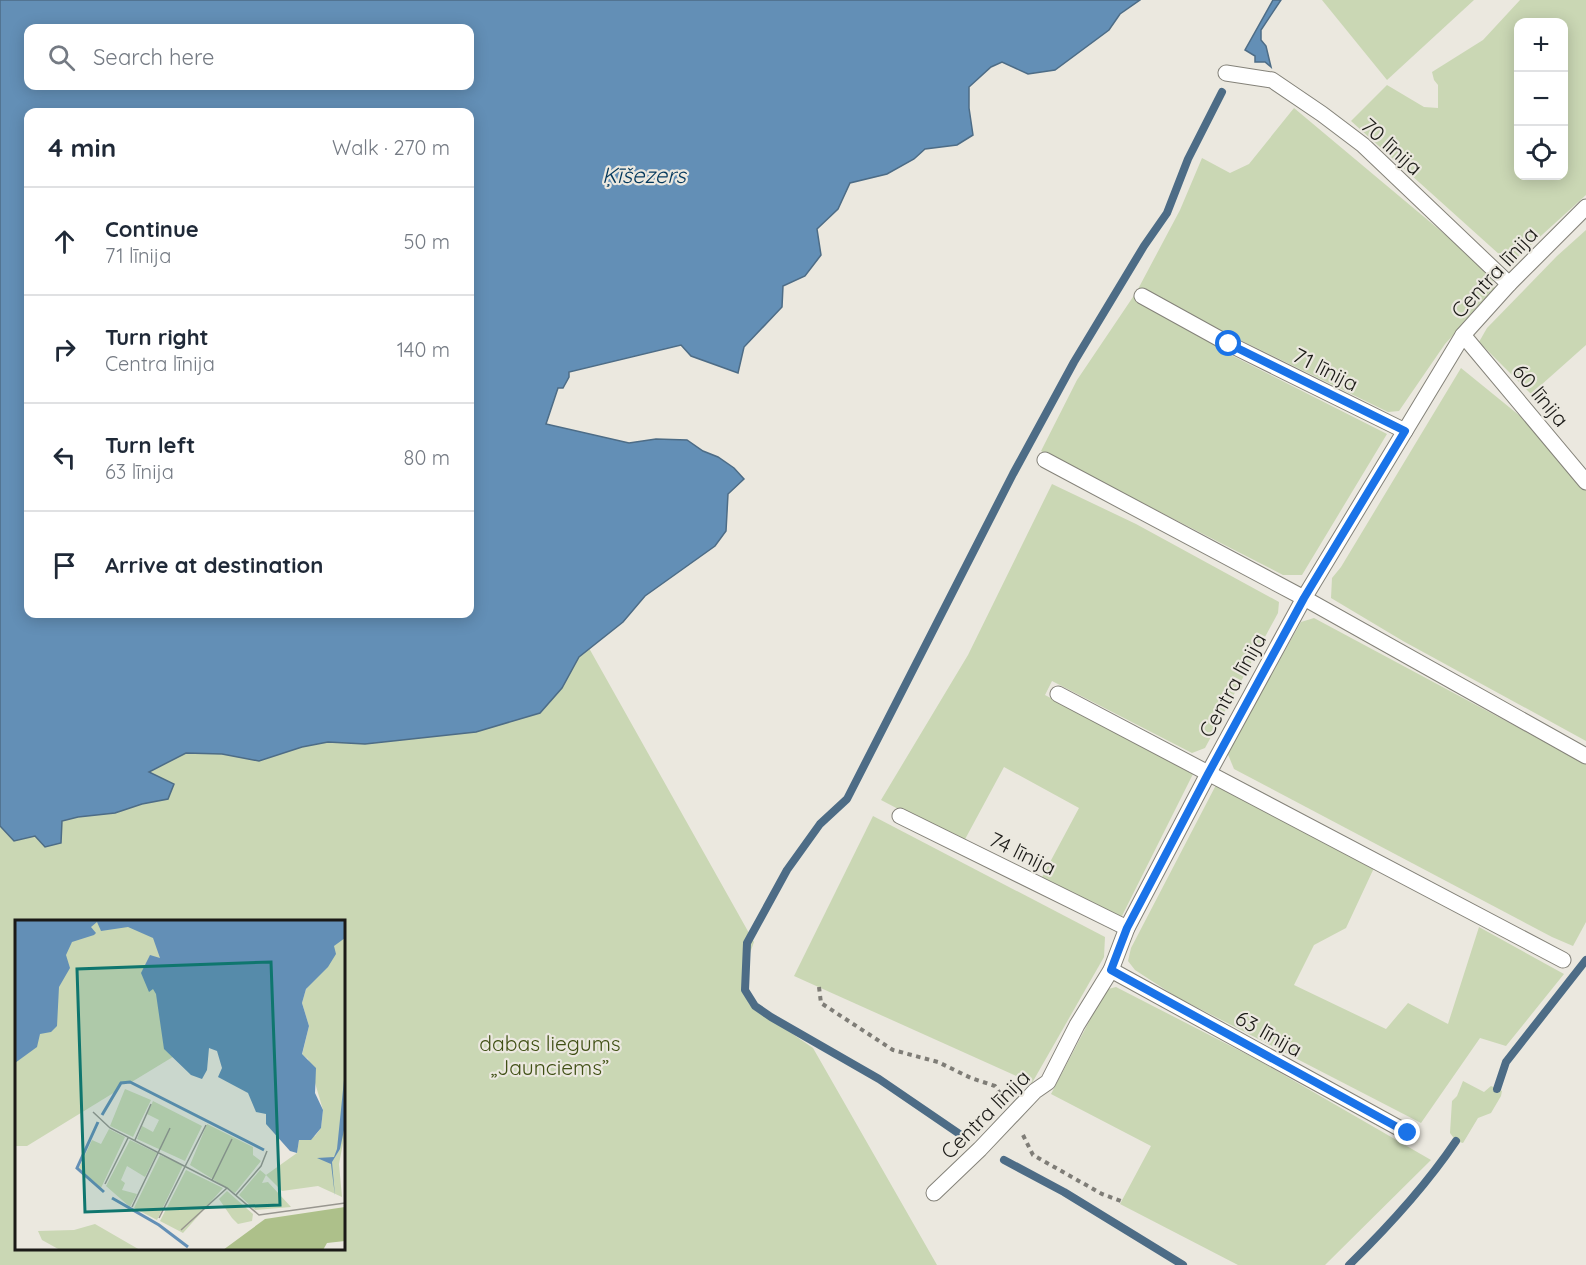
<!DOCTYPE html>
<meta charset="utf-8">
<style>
:root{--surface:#fff;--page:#f2f2f3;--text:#1f2937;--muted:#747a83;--line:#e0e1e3}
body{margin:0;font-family:Quicksand,sans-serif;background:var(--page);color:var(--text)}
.controls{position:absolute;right:18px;top:18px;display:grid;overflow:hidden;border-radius:12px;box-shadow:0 3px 15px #0003}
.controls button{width:54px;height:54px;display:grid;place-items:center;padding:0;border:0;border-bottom:2px solid var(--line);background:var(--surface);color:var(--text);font:30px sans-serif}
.stop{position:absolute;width:18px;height:18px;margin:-14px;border:4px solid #1a73e8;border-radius:50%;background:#fff}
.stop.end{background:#1a73e8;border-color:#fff;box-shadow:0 2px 6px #0008}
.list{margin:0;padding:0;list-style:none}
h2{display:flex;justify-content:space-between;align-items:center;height:78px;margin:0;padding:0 24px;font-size:26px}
h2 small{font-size:20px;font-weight:400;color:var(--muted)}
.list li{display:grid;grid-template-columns:39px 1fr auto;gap:18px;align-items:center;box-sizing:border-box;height:108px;padding:0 24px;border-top:2px solid var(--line)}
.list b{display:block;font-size:22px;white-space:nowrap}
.list p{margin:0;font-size:20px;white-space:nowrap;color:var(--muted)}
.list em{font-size:20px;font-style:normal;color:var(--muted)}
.icon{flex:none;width:33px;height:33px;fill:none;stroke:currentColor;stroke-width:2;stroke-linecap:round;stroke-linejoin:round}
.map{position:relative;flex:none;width:1586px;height:1265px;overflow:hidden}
.search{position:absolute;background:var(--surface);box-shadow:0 3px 15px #0003;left:24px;top:24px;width:450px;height:66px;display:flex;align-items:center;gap:15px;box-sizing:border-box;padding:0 21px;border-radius:12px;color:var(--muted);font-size:22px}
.panel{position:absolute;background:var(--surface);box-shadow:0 3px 15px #0003;left:24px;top:108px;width:450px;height:510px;border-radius:12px}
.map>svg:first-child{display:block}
.green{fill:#cad7b4;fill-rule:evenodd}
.water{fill:#638fb6;stroke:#4d6c86;stroke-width:1.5;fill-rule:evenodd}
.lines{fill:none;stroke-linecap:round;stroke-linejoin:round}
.stream{stroke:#4d6c86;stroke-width:8}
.service-casing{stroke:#848279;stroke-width:17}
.path{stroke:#7f7d77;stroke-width:4;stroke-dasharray:4.5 4.5;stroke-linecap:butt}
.service{stroke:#fff;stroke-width:15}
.route{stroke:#1a73e8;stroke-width:8}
.labels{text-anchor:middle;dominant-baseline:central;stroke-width:4.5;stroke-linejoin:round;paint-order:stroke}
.street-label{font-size:21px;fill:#1b1a17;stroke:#ebe8df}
.park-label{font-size:21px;fill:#405015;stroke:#ebe8df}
.water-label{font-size:22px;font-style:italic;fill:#00365b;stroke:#ebe8df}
.inset-river{fill:none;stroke:#638fb6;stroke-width:3}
.inset-road{fill:none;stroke:#98968f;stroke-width:1.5}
.view{fill:#0f766e;fill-opacity:0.15;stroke:#0f766e;stroke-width:3}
.inset-edge{fill:none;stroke:#1b1a17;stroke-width:3}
</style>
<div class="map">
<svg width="1586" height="1265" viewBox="0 0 1586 1265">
<rect width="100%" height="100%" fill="#ebe8df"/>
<g class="green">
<path d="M0,0L28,28V614H470V436L754,942L742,975L749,1004L813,1048L937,1265H0ZM16,922H344V1248H16Z"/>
<polygon points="1322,0 1474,0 1387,80"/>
<path d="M1520,0H1586V195L1510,264L1351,121L1387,85L1424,107L1438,108V85L1434,80L1432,72L1483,40ZM1518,22H1564V176H1518Z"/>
<polygon points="1294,108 1491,273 1495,289 1445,344 1399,411 1388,412 1234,337 1225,352 1387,434 1302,575 1283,575 1041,451 1077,380 1137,291 1180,210 1202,158 1230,173 1249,164"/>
<polygon points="1586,230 1586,345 1531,394 1479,342 1487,328 1557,256"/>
<polygon points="1461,368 1525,420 1586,479 1586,741 1403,641 1331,598 1332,578 1341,567"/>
<polygon points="1052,484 1136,524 1279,602 1278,613 1205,748 1192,753 1052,681 1045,695 1193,774 1122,916 1107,915 1041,879 1079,808 1004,767 963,843 881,800 968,655"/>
<polygon points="1314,618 1586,764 1586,922 1573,946 1552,937 1234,769 1227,752 1301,622"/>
<polygon points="1216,785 1374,868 1346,928 1314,945 1294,985 1386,1029 1408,1003 1448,1024 1479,927 1564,974 1506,1046 1480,1038 1421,1123 1175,996 1135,970 1128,961 1131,948"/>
<polygon points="873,816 1105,937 1104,957 1032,1083 794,976"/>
<polygon points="1116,987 1258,1060 1431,1160 1325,1265 1238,1265 1120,1204 1151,1146 1051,1094 1102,997 1108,989"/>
<polygon points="1463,1081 1484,1092 1491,1086 1502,1091 1501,1096 1491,1113 1478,1118 1463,1143 1456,1141 1450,1133 1452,1101 1457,1096"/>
</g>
<g class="water">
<path d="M0,0H1140L1120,14L1109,30L1055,70L1028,74L1002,62L991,67L969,87V108L973,135L957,145L925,149L914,159L887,174L850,183L838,209L817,229L821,255L805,276L783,286L782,307L744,347L738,373L691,356L681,345L569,372V377L563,388H558L546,424L629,443L656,439L687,440L703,451L718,457L734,468L744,479L728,494L726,531L715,546L645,596L623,622L579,657L562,688L540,713L476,732L365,744L328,742L302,747L259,761L222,754L186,753L149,772L174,784L168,799L142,804L115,813L78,817L62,821L61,843L45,847L35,836L14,841L0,826ZM28,28H470V86H28ZM28,112H470V614H28Z"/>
<polygon points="1273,0 1281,0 1261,30 1261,40 1266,46 1271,67 1265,62 1255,62 1255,56 1245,50"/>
</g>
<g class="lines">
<g class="stream">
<polyline points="1497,1089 1506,1062 1586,960"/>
<polyline points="961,1135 879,1079 771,1017 755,1006 745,990 747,943 787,870 820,824 847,799 1013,474 1074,362 1144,246 1167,213 1188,159 1222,92"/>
<polyline points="1004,1160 1064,1192 1183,1265"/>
<path d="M1349,1265C1389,1226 1425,1187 1456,1141"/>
</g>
<g class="service-casing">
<g id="service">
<polyline points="1226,73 1272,80 1322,114 1363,145 1509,284"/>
<polyline points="1142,296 1229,344 1405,431"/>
<polyline points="1463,335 1586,482"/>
<polyline points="1045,460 1304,598 1586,756"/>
<polyline points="1058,694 1563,960"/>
<polyline points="900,816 1127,928"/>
<polyline points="1111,970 1408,1133"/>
<polyline points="934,1193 980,1149 1035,1091 1048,1082 1077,1025 1111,970 1127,928 1208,774 1304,598 1463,335 1509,284 1586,207"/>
</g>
</g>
<g class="path">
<polyline points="819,987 821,1003 893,1050 938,1062 971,1078 995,1086 1001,1095"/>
<polyline points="1023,1135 1033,1155 1102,1194 1121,1201"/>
</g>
<use href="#service" class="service"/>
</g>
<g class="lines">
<polyline class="route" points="1229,344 1405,431 1304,598 1208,774 1127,928 1111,970 1408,1133"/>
</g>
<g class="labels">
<g class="street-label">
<text transform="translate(1392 146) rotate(42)">70 līnija</text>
<text transform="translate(1494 272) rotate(-47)">Centra līnija</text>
<text transform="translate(1326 369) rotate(27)">71 līnija</text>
<text transform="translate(1541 395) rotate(50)">60 līnija</text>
<text transform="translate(1232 685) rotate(-61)">Centra līnija</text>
<text transform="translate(1023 853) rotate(26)">74 līnija</text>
<text transform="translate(1269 1033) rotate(29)">63 līnija</text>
<text transform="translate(985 1114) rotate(-45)">Centra līnija</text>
</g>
<g class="park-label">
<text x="550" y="1043">dabas liegums<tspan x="550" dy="24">„Jaunciems”</tspan></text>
</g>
<g class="water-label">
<text x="644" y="175">Ķīšezers</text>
</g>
</g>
<g transform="translate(15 920)">
<rect width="330" height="330" fill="#ebe8df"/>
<path d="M0,0H330V213L324,244L327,277L303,266L267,271L251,255L282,233L284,220L300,216L306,208L308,190L293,139L287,135L294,106L287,83L291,69L314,42L115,163L106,162L100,172L12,226H0ZM110,169L136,180L118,217L95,206ZM138,181L187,206L170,241L122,219L127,206L138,212L144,200L132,194ZM192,204L238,227V235L246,241L220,273L175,245ZM94,209L110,217L86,268L64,248L77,220L86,224ZM115,220L142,233L130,257L112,246L106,260L110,263L107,270L122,274L115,287L91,266ZM145,235L168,245L142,300L119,288ZM171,250L208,268L168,313L145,301ZM245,250L251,255L247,263L253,262L276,287L240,290L224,275ZM212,271L238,294L237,301L223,304L217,298L204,279ZM80,304L125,330H45L27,320L23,311L59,310Z" fill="#cad7b4"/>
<path d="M330,287V321L312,323L308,330H208L250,299Z" fill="#adc08a"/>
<path d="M0,0H330V18L319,26L321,34L313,47L291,69L287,83L294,106L287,134L301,148L300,173L308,190L306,208L296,220H284L282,233L275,231L251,204V194L241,192L233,173L203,157L207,148L202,131L194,128L192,150L187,159L176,155L149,129L141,74L138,69L134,72L126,53L135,35L145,38L138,18L113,7L86,11L82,2L76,7L81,13L79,15L57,22L51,35L55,48L44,67L42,106L36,112L25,114L22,127L0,143ZM330,150L329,210L325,229L317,242L320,276L316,244L302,238L319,237L322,229Z" fill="#638fb6"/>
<path class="inset-river" d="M87,195L106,163L115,162L249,230M83,202L62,248L89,272M97,278L144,305L173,327"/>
<path class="inset-road" d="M78,192L95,208L212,268L244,295L330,283M120,220L136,184M197,260L217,219M90,264L113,218M221,275L246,246L252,231M117,287L155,208M144,298L191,205M166,310L212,268"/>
<path class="view" d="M256,42L265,285L70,292L62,49Z"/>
<rect width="330" height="330" class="inset-edge"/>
</g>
</svg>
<div class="controls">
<button>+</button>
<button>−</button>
<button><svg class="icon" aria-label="locate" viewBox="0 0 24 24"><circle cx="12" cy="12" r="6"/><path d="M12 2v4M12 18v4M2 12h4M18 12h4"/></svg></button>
</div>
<div class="stop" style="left:1229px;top:344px"></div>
<div class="stop end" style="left:1408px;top:1133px"></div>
<div class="search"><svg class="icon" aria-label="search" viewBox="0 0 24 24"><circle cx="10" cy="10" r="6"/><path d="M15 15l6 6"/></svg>Search here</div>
<section class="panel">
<h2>4 min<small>Walk · 270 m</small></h2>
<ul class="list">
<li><svg class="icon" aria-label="ahead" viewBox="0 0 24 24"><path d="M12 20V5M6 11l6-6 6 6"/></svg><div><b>Continue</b><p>71 līnija</p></div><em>50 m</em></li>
<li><svg class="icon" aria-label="right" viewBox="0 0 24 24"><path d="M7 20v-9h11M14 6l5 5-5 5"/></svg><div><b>Turn right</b><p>Centra līnija</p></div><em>140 m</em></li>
<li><svg class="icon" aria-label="left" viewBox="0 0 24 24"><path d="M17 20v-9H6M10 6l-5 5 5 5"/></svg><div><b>Turn left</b><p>63 līnija</p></div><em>80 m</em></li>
<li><svg class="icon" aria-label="arrive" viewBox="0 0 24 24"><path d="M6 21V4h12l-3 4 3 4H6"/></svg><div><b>Arrive at destination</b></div></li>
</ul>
</section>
</div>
